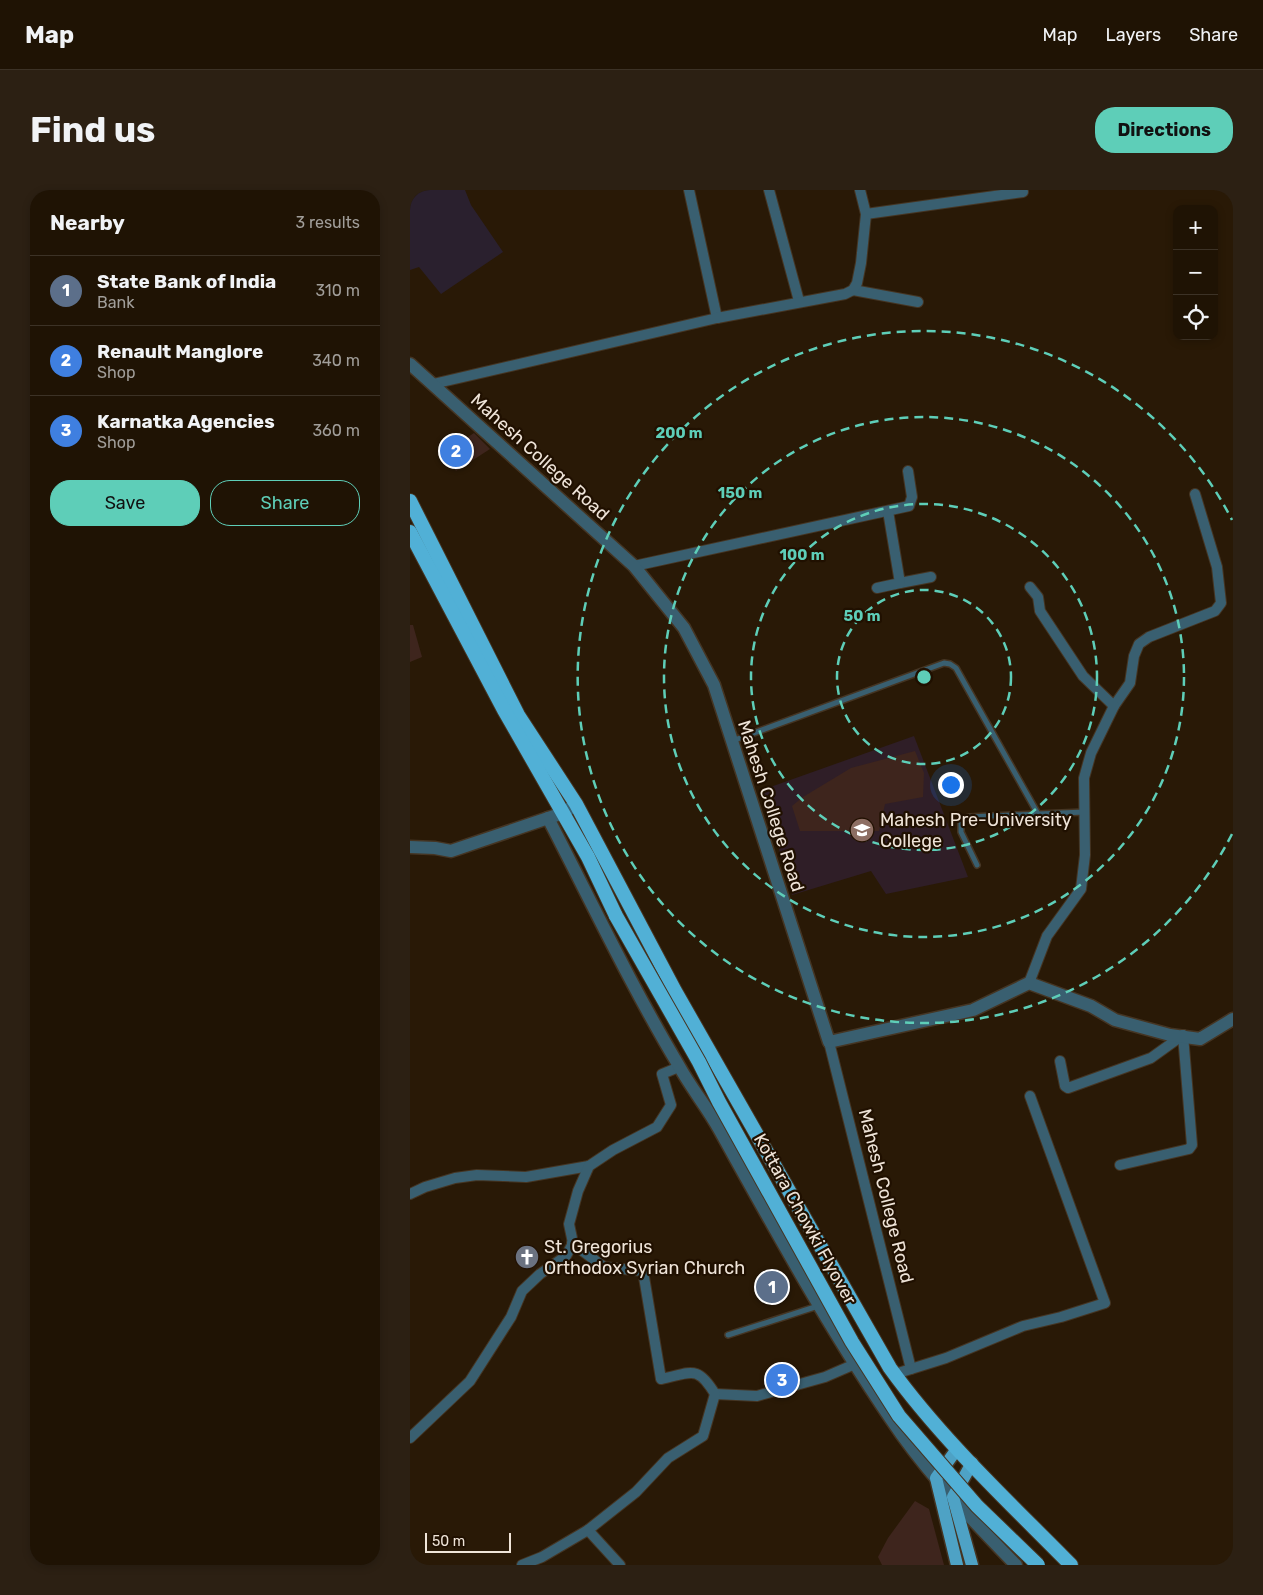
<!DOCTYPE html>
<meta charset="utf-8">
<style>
:root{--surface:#1f1304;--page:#2c2013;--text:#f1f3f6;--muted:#a19e9a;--line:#3c3226;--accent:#5eceb8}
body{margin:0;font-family:Rubik,sans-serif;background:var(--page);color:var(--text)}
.controls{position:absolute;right:15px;top:15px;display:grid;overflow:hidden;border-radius:10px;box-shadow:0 2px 8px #0003}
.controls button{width:45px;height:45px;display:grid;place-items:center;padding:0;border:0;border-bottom:1px solid var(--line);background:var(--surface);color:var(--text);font:25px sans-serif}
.scale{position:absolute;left:15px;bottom:12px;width:86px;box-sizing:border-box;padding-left:5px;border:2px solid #efe4d8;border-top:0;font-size:14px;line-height:18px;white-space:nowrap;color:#efe4d8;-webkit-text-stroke:4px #201000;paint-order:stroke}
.you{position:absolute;left:540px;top:594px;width:18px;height:18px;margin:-12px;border:4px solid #fff;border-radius:50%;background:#1a73e8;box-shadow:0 0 0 8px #1a73e833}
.badge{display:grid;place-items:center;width:32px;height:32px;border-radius:50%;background:var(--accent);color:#fff;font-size:16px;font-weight:700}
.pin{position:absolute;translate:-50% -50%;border:2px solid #fff;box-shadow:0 1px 5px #0006}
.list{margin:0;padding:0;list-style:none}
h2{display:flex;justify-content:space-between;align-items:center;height:65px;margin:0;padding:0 20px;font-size:21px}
h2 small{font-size:16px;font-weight:400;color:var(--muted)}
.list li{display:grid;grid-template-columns:32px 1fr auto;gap:15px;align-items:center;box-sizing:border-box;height:70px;padding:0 20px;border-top:1px solid var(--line)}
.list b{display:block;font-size:19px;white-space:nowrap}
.list p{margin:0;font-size:16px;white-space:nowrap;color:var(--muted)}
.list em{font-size:16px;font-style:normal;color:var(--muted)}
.actions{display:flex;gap:10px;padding:15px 20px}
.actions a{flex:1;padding:11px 0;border:1px solid var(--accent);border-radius:20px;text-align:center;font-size:18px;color:var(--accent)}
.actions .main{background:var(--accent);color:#111}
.icon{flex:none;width:28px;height:28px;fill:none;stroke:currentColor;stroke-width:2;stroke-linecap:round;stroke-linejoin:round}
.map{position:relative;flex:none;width:823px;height:1375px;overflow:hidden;border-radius:20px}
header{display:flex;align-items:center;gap:30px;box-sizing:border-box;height:70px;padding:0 25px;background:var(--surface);border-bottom:1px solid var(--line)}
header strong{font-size:24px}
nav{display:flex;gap:28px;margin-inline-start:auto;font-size:18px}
.intro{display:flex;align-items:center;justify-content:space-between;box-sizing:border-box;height:120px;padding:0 30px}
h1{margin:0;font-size:35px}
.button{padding:12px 22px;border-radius:20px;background:var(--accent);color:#111;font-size:18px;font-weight:700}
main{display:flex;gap:30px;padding:0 30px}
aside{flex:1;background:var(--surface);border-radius:20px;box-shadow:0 2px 8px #0003}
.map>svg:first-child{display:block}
.commercial{fill:#2a202e}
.education{fill:#2f1e27}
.building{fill:#3e251d}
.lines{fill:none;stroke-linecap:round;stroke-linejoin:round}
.service-casing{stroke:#453523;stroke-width:8}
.minor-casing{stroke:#453523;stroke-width:12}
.tertiary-casing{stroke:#453523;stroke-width:15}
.primary-casing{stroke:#453523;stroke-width:15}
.trunk-casing{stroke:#453523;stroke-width:16}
.service{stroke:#395f70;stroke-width:5}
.minor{stroke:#395f70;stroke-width:10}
.tertiary{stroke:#395f70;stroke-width:12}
.primary{stroke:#4ea2c5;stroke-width:12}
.trunk{stroke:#51b0d6;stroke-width:14}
.trunk-bridge-casing{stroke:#453523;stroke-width:16;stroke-linecap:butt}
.trunk-bridge{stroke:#51b0d6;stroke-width:14}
.ring{fill:none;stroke:#5eceb8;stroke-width:2.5;stroke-dasharray:9 6}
.labels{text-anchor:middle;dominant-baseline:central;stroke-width:4.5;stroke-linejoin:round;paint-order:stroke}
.street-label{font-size:18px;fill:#efe4d8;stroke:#201000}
.poi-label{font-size:18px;fill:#efe4d8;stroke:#201000;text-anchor:start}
.centre{fill:#5eceb8;stroke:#201000;stroke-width:2.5}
.ring-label{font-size:15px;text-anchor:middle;font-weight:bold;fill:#5eceb8;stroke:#201000;stroke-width:4.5;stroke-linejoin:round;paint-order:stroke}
</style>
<header>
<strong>Map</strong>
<nav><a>Map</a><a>Layers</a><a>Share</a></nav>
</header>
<div class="intro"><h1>Find us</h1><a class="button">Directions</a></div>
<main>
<aside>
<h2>Nearby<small>3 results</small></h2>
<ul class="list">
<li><span class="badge" style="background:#5c6f8a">1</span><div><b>State Bank of India</b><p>Bank</p></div><em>310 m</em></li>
<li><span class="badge" style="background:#3f7fe0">2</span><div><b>Renault Manglore</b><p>Shop</p></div><em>340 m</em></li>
<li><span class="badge" style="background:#3f7fe0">3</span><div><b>Karnatka Agencies</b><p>Shop</p></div><em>360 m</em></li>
</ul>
<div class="actions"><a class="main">Save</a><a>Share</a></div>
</aside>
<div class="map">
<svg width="823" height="1375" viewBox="0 0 823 1375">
<rect width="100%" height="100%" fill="#291906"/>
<polygon class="commercial" points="0,0 55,0 61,15 93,62 31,104 9,77 0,80"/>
<polygon class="education" points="504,546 558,687 476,704 461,681 382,705 352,600"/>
<g class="building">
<polygon points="64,243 80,259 46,281 34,263"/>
<polygon points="0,435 3,435 12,467 0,472"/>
<polygon points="505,561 514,583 513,607 475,614 469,641 390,641 382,616 393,607 441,578"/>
<polygon points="505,1311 519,1319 534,1375 472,1375 468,1367 478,1348"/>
</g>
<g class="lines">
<g class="service-casing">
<g id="service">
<polyline points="322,551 534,473 540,474 546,478 628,624"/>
<polyline points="567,675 551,642 551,630 559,627 674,622"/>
<polyline points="318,1145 408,1116"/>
</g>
</g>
<g class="minor-casing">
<g id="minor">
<polyline points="279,0 307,128"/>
<polyline points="359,0 389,111"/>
<polyline points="456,24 613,2"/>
<polyline points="443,100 508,112"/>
<polyline points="23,194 307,128 435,104 443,100 447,93 451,73 456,24 450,0"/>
<polyline points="224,376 499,316 502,307 498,281"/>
<polyline points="490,393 521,387"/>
<polyline points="467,398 490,393 478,321"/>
<polyline points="704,516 720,493 724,466 729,454 739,447 805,421 811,413 807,377 785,304"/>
<polyline points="619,793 637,746 671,699 675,665 674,588 681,563 704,516 673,486 630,421 628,407 620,397"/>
<polyline points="419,852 501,1179"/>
<polyline points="650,871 655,896 658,898 741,868 773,845"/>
<polyline points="710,975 779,959 782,955 773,845"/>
<polyline points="0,1004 15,997 45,988 67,985 116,987 179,976"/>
<polyline points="485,1184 536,1168 613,1136 651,1127 695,1113 620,906"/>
<polyline points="305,1204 347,1206 415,1187 445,1174"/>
<polyline points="0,1248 60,1191 101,1127 112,1101 130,1084 156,1066 163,1053 159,1034 168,1001 179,976 203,960 247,937 261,915 252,884 269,877"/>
<polyline points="178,1340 210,1375"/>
<path d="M112,1375L132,1367L178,1340L226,1302L258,1268L293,1246L305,1204C287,1174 281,1183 251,1189L233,1081L194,1077L162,1053"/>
</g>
</g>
<g class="tertiary-casing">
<g id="tertiary">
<polyline points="0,174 224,376 274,438 304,495 419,852 563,820 619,793 681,816 705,830 760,845 790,849 823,829"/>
<path d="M138,628C181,711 221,796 269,876C281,898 297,917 309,939C367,1043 424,1148 492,1245C525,1291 566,1334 606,1375"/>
<polyline points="0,657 25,658 41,661 153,623 166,614"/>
</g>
</g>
<g class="primary-casing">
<g id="primary">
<polyline points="562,1273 543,1307 562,1375"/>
<polyline points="547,1375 526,1288 547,1259"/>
</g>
</g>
<g class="trunk-casing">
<g id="trunk">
<path d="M0,311L108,525L166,614L265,801L480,1178C532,1250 599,1312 661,1375"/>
<polyline points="0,342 94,520 178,667 206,726"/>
</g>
</g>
<use href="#service" class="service"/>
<use href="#minor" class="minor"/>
<use href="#tertiary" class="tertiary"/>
<use href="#primary" class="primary"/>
<use href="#trunk" class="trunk"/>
<g class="trunk-bridge-casing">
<polyline id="trunk-bridge" points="206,726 289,872 309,912 442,1152 489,1226 567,1316 628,1375"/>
</g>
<use href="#trunk-bridge" class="trunk-bridge"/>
</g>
<g class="ring">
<circle cx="514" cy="487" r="87"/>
<circle cx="514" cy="487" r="173"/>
<circle cx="514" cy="487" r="260"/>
<path d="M822 644A346 346 0 1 1 822 330"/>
</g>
<defs>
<g id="university-disc" transform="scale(1.25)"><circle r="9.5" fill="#8d6e63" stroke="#201000"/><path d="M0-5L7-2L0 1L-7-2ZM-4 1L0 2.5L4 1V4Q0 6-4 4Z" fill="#fff"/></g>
<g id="church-disc" transform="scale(1.25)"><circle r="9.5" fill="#6b7280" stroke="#201000"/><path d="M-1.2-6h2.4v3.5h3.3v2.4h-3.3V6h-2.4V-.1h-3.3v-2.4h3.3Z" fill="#fff"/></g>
</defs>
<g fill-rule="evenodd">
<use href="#university-disc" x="452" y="640"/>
<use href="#church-disc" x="117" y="1067"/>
</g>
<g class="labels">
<g class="street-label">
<text transform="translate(130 267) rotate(42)">Mahesh College Road</text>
<text transform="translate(361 616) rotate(72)">Mahesh College Road</text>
<text transform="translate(476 1006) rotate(76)">Mahesh College Road</text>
<text transform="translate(395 1029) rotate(61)">Kottara Chowki Flyover</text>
</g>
<g class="poi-label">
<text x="470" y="630">Mahesh Pre-University<tspan x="470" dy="21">College</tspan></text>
<text x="134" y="1057">St. Gregorius<tspan x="134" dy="21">Orthodox Syrian Church</tspan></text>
</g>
</g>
<circle cx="514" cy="487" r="8" class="centre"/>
<g class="ring-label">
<text x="269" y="248">200 m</text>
<text x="330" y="308">150 m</text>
<text x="392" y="370">100 m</text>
<text x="452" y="431">50 m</text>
</g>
</svg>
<div class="controls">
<button>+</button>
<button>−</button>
<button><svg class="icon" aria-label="locate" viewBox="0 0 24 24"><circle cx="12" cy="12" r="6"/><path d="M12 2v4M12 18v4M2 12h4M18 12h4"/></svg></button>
</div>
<div class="scale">50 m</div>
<div class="you"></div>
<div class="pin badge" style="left:362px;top:1097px;background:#5c6f8a">1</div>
<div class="pin badge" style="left:46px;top:261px;background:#3f7fe0">2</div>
<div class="pin badge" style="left:372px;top:1190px;background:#3f7fe0">3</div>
</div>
</main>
